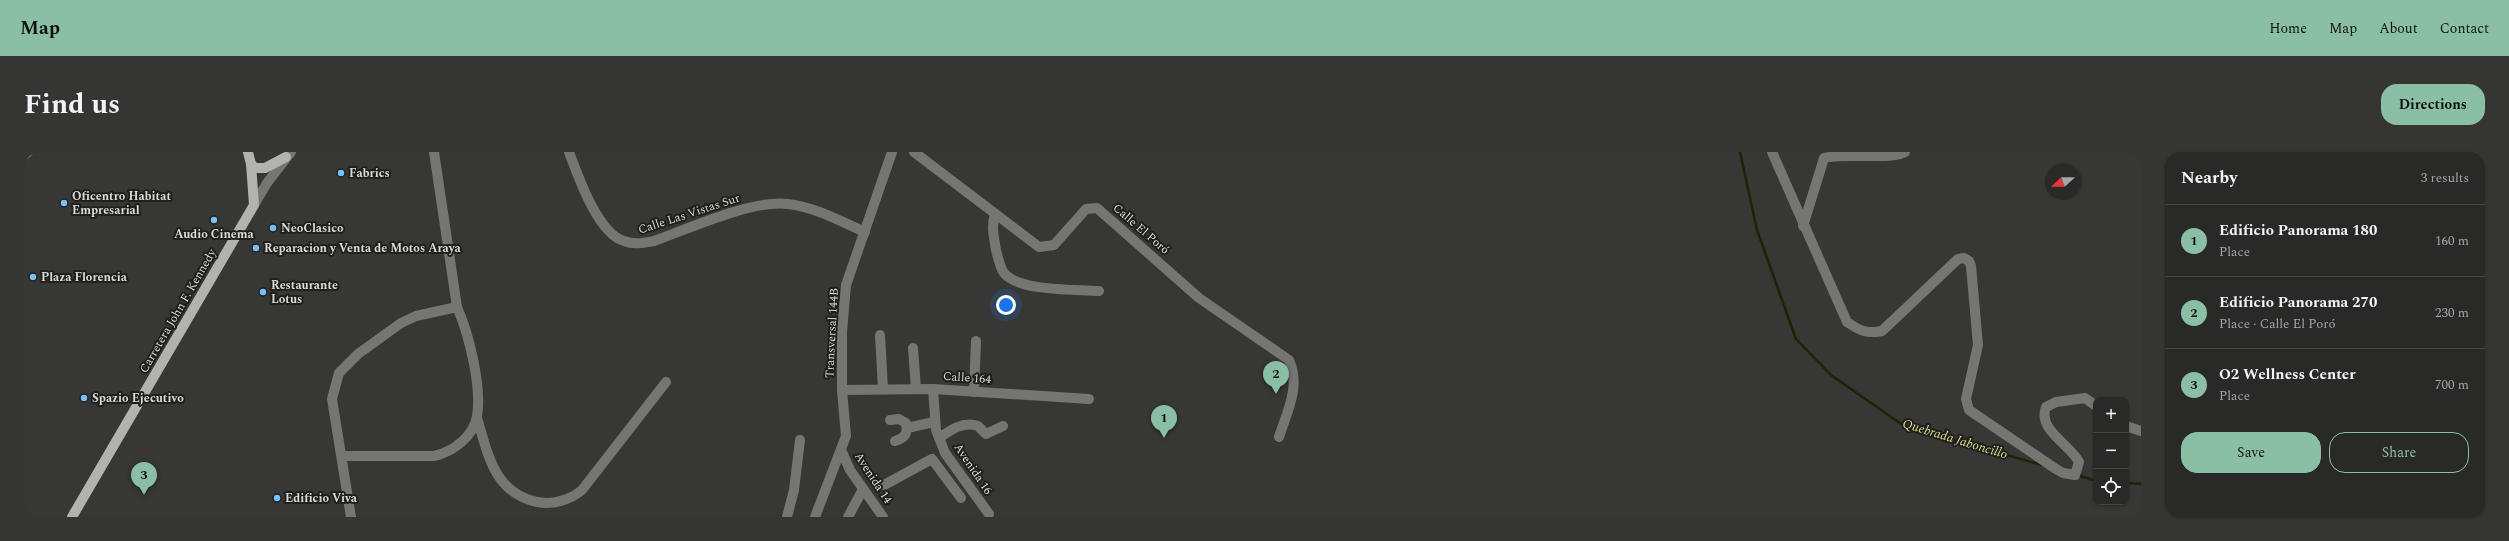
<!DOCTYPE html>
<meta charset="utf-8">
<style>
:root{--surface:#292928;--page:#353534;--text:#f1f3f6;--muted:#a5a6a8;--line:#454545;--accent:#8abfa5}
body{margin:0;font-family:Spectral,serif;background:var(--page);color:var(--text)}
.controls{position:absolute;right:12px;bottom:12px;display:grid;overflow:hidden;border-radius:8px;box-shadow:0 1px 3px #0004}
.controls button{width:36px;height:36px;display:grid;place-items:center;padding:0;border:0;border-bottom:1px solid var(--line);background:var(--surface);color:var(--text);font:20px sans-serif}
.compass{position:absolute;left:2021px;top:12px;width:36px;height:36px;border-radius:50%;background:var(--surface);box-shadow:0 1px 3px #0004;rotate:249deg}
.you{position:absolute;left:982px;top:153px;width:14px;height:14px;margin:-10px;border:3px solid #fff;border-radius:50%;background:#1a73e8;box-shadow:0 0 0 6px #1a73e833}
.badge{display:grid;place-items:center;width:26px;height:26px;border-radius:50%;background:var(--accent);color:#111;font-size:13px;font-weight:700}
.pin{position:absolute;translate:-50% -33px;filter:drop-shadow(0 1px 2px #0008)}
.pin::after{content:'';position:absolute;top:21px;width:14px;height:12px;background:inherit;clip-path:polygon(0 0,100% 0,50% 100%)}
.list{margin:0;padding:0;list-style:none}
h2{display:flex;justify-content:space-between;align-items:center;height:52px;margin:0;padding:0 16px;font-size:17px}
h2 small{font-size:13px;font-weight:400;color:var(--muted)}
.list li{display:grid;grid-template-columns:26px 1fr auto;gap:12px;align-items:center;box-sizing:border-box;height:72px;padding:0 16px;border-top:1px solid var(--line)}
.list b{display:block;font-size:15px;white-space:nowrap}
.list p{margin:0;font-size:13px;white-space:nowrap;color:var(--muted)}
.list em{font-size:13px;font-style:normal;color:var(--muted)}
.actions{display:flex;gap:8px;padding:12px 16px}
.actions a{flex:1;padding:9px 0;border:1px solid var(--accent);border-radius:16px;text-align:center;font-size:14px;color:var(--accent)}
.actions .main{background:var(--accent);color:#111}
.icon{flex:none;width:22px;height:22px;fill:none;stroke:currentColor;stroke-width:2;stroke-linecap:round;stroke-linejoin:round}
.map{position:relative;flex:none;width:2117px;height:365px;overflow:hidden;border-radius:16px}
header{display:flex;align-items:center;gap:24px;box-sizing:border-box;height:56px;padding:0 20px;background:var(--accent);color:#111}
header strong{font-size:19px}
nav{display:flex;gap:22px;margin-inline-start:auto;font-size:14px}
.intro{display:flex;align-items:center;justify-content:space-between;box-sizing:border-box;height:96px;padding:0 24px}
h1{margin:0;font-size:28px}
.button{padding:10px 18px;border-radius:16px;background:var(--accent);color:#111;font-size:14px;font-weight:700}
main{display:flex;gap:24px;padding:0 24px}
aside{flex:1;background:var(--surface);border-radius:16px;box-shadow:0 1px 3px #0004}
.map>svg:first-child{display:block}
.lines{fill:none;stroke-linecap:round;stroke-linejoin:round}
.stream{stroke:#232103;stroke-width:2.5}
.minor{stroke:#757574;stroke-width:10}
.major{stroke:#b2b2b0;stroke-width:10}
.poi-dot{fill:#79bff8;stroke:#1f1f1e;stroke-width:1.5}
.labels{text-anchor:middle;dominant-baseline:central;stroke-width:4;stroke-linejoin:round;paint-order:stroke}
.poi-label{font-size:12px;font-weight:bold;fill:#dadad8;stroke:#1f1f1e;text-anchor:start}
.street-label{font-size:12px;fill:#dadad8;stroke:#1f1f1e}
.water-label{font-size:13px;font-style:italic;fill:#e0dd86;stroke:#1f1f1e}
</style>
<header>
<strong>Map</strong>
<nav><a>Home</a><a>Map</a><a>About</a><a>Contact</a></nav>
</header>
<div class="intro"><h1>Find us</h1><a class="button">Directions</a></div>
<main>
<div class="map">
<svg width="2117" height="365" viewBox="0 0 2117 365">
<rect width="100%" height="100%" fill="#373735"/>
<g class="lines">
<g class="stream">
<polyline points="1716,0 1733,78 1772,187 1807,223 1880,274 2018,313"/>
<polyline points="2053,323 2072,329"/>
<polyline points="2102,331 2117,332"/>
</g>
<g class="minor">
<path d="M545,0C554,24 574,82 600,89C610,93 619,91 630,89C664,77 729,47 764,52C791,55 816,69 841,80"/>
<path d="M890,0L1015,95L1030,93L1062,57L1073,56L1175,146L1265,208C1277,234 1263,260 1255,285"/>
<path d="M1748,0L1823,170C1836,179 1843,182 1858,179L1934,107L1940,106L1945,109L1947,114L1954,193L1942,247L1945,258L2032,317L2039,321L2051,323L2055,310C2046,292 2013,278 2022,255L2032,250L2061,246L2072,254"/>
<polyline points="0,3 4,0"/>
<polyline points="230,53 243,31 267,0"/>
<path d="M971,62C967,75 970,85 972,98C974,105 976,116 980,121C996,140 1051,137 1075,139"/>
<path d="M1779,74L1800,6C1817,1 1872,8 1881,0"/>
<polyline points="856,183 859,237"/>
<polyline points="889,196 892,237"/>
<polyline points="909,237 912,278 921,301 965,362"/>
<polyline points="818,238 909,237 1065,247"/>
<polyline points="950,240 952,189"/>
<path d="M453,266C464,302 470,341 513,350C529,353 546,348 558,338L642,230"/>
<path d="M866,268L875,267L882,271C884,282 881,286 871,289"/>
<polyline points="2102,274 2117,279"/>
<polyline points="883,276 910,270"/>
<path d="M915,286C927,278 939,269 954,274L962,282L979,274"/>
<polyline points="818,300 826,318 859,365"/>
<path d="M318,304H410C429,300 450,284 453,264C458,235 445,182 433,155"/>
<polyline points="860,333 908,307 937,346"/>
<polyline points="327,365 308,247 315,221 334,202 377,171 392,164 433,155 410,0"/>
<polyline points="763,365 770,338 776,288"/>
<polyline points="791,365 822,284 818,238 818,180 822,133 868,0"/>
<polyline points="824,365 839,337"/>
</g>
<g class="major">
<polyline points="227,12 231,16 241,16 262,5"/>
<polyline points="48,365 230,53 227,12 224,0"/>
</g>
</g>
<g class="poi-dot">
<circle cx="317" cy="21" r="4"/>
<circle cx="40" cy="51" r="4"/>
<circle cx="190" cy="68" r="4"/>
<circle cx="249" cy="76" r="4"/>
<circle cx="232" cy="96" r="4"/>
<circle cx="9" cy="125" r="4"/>
<circle cx="239" cy="140" r="4"/>
<circle cx="60" cy="246" r="4"/>
<circle cx="253" cy="346" r="4"/>
</g>
<g class="labels">
<g class="poi-label">
<text x="325" y="21">Fabrics</text>
<text x="48" y="44">Oficentro Habitat<tspan x="48" dy="14">Empresarial</tspan></text>
<text x="257" y="76">NeoClasico</text>
<text x="190" y="82" text-anchor="middle">Audio Cinema</text>
<text x="240" y="96">Reparacion y Venta de Motos Araya</text>
<text x="17" y="125">Plaza Florencia</text>
<text x="247" y="133">Restaurante<tspan x="247" dy="14">Lotus</tspan></text>
<text x="68" y="246">Spazio Ejecutivo</text>
<text x="261" y="346">Edificio Viva</text>
</g>
<g class="street-label">
<text transform="translate(665 62) rotate(-18)">Calle Las Vistas Sur</text>
<text transform="translate(1117 77) rotate(41)">Calle El Poró</text>
<text transform="translate(154 159) rotate(-60)">Carretera John F. Kennedy</text>
<text transform="translate(808 181) rotate(-87)">Transversal 144B</text>
<text transform="translate(943 226) rotate(4)">Calle 164</text>
<text transform="translate(949 317) rotate(56)">Avenida 16</text>
<text transform="translate(849 326) rotate(57)">Avenida 14</text>
</g>
<g class="water-label">
<text transform="translate(1931 287) rotate(17)">Quebrada Jaboncillo</text>
</g>
</g>
</svg>
<div class="controls">
<button>+</button>
<button>−</button>
<button><svg class="icon" aria-label="locate" viewBox="0 0 24 24"><circle cx="12" cy="12" r="6"/><path d="M12 2v4M12 18v4M2 12h4M18 12h4"/></svg></button>
</div>
<svg class="compass" viewBox="-18 -18 36 36"><path d="M0-13l5 13h-10z" fill="#e53935"/><path d="M0 13l5-13h-10z" fill="#a5a6a8"/></svg>
<div class="you"></div>
<div class="pin badge" style="left:1140px;top:286px">1</div>
<div class="pin badge" style="left:1252px;top:242px">2</div>
<div class="pin badge" style="left:120px;top:343px">3</div>
</div>
<aside>
<h2>Nearby<small>3 results</small></h2>
<ul class="list">
<li><span class="badge">1</span><div><b>Edificio Panorama 180</b><p>Place</p></div><em>160 m</em></li>
<li><span class="badge">2</span><div><b>Edificio Panorama 270</b><p>Place · Calle El Poró</p></div><em>230 m</em></li>
<li><span class="badge">3</span><div><b>O2 Wellness Center</b><p>Place</p></div><em>700 m</em></li>
</ul>
<div class="actions"><a class="main">Save</a><a>Share</a></div>
</aside>
</main>
